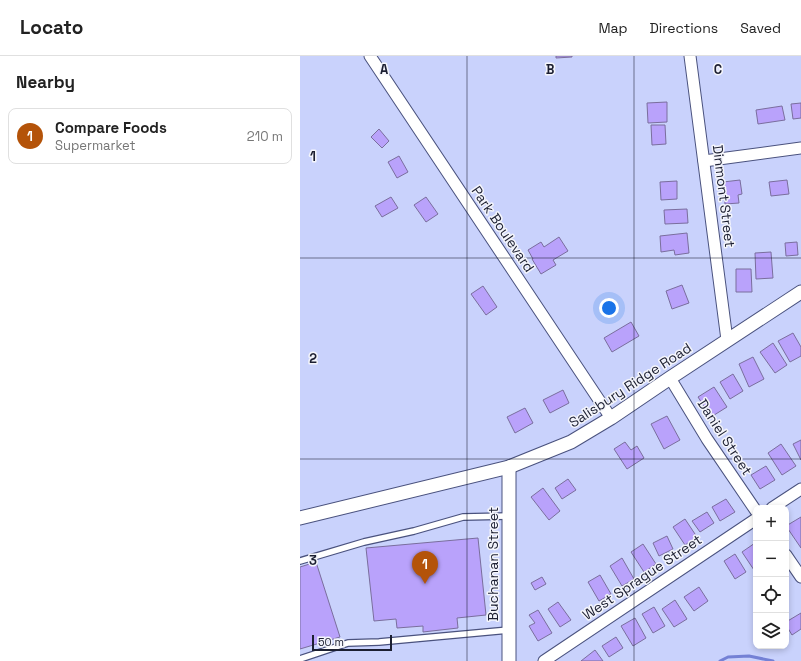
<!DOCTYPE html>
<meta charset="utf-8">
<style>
:root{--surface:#fff;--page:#f6f6f6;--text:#222;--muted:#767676;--line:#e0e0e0;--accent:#b45309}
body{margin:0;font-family:"Space Grotesk",sans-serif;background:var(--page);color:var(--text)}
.controls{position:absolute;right:12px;bottom:12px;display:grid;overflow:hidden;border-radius:8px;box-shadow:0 2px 6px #0003}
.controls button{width:36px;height:36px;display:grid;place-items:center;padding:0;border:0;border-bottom:1px solid var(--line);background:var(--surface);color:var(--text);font:20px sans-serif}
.scale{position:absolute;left:12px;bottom:10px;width:80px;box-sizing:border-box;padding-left:4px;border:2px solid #1c1f32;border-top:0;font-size:11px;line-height:14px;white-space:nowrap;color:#1c1f32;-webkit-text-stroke:3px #f4f5fb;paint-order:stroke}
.you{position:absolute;left:309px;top:252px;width:14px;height:14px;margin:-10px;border:3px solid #fff;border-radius:50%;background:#1a73e8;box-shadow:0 0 0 6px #1a73e833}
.badge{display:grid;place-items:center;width:26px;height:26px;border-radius:50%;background:var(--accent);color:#fff;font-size:13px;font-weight:700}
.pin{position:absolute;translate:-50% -33px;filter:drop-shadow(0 1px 2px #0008)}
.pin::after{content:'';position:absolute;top:21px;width:14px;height:12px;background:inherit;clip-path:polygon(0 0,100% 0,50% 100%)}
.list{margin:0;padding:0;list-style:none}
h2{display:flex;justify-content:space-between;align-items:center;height:52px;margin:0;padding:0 16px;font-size:17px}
h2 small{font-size:13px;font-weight:400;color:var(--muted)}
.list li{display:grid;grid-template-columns:26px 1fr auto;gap:12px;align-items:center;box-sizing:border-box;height:56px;margin:0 8px 8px;padding:0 8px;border:1px solid var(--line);border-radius:8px}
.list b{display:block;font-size:15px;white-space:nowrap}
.list p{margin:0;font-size:13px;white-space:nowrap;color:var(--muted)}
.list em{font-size:13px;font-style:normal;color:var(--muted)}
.icon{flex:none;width:22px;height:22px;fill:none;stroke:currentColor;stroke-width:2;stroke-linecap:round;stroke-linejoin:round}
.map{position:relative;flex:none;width:501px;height:605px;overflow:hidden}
header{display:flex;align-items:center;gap:24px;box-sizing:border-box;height:56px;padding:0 20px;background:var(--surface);border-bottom:1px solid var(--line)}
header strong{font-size:19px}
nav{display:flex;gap:22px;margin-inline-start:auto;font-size:14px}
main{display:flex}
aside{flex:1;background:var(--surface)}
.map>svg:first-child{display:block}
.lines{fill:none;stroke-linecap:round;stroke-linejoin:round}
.stream{stroke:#7481d5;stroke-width:3}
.building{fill:#b9a2fb;stroke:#7a6e9d}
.service-casing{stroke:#4a527e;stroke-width:8}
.minor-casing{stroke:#4a527e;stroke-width:13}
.tertiary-casing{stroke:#4a527e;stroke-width:15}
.service{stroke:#fff;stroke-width:5.5}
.minor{stroke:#fff;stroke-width:11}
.tertiary{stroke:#fff;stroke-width:13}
.grid{fill:none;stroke:#1c1f32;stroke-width:1;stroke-opacity:0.55}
.labels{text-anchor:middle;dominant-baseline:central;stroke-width:3;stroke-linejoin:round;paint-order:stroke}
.street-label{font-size:14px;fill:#1c1f32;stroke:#f4f5fb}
.grid-label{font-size:13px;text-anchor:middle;font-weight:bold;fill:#1c1f32;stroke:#f4f5fb;stroke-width:3;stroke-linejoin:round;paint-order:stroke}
</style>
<header>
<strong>Locato</strong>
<nav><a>Map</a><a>Directions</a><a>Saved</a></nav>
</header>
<main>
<aside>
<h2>Nearby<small></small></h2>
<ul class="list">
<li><span class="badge">1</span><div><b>Compare Foods</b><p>Supermarket</p></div><em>210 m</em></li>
</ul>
</aside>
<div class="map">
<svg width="501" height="605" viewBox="0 0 501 605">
<rect width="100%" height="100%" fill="#c9d2fc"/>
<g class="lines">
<polyline class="stream" points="420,605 428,601 449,600 473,605"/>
</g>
<g class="building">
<polygon points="256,0 272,0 272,1 256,2"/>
<polygon points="367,46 367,66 348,67 347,47"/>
<polygon points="501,47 501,62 493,63 491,48"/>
<polygon points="482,50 485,64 458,68 456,54"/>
<polygon points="351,69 365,69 366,88 352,89"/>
<polygon points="79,73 89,85 82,92 71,81"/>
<polygon points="99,100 108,116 97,122 88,106"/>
<polygon points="440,124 442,138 438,139 439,147 425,148 423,126"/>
<polygon points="487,124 489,138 471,140 469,126"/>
<polygon points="377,125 377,143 361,144 360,126"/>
<polygon points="91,141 98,152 82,161 75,150"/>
<polygon points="126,141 138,158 126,166 114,149"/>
<polygon points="387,153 388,167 365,168 364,154"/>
<polygon points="387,177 389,197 375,199 374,194 361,196 360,180"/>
<polygon points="259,181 268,195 253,204 256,209 241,218 232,203 233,203 228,194 241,186 244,191"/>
<polygon points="497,186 498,199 486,200 485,187"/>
<polygon points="471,196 473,222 456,223 455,197"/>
<polygon points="436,213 451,213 452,236 436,236"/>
<polygon points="382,229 389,247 372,253 366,235"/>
<polygon points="183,230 197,251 186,259 171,238"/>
<polygon points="331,266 339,280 312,296 304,282"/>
<polygon points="493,277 501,291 501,300 490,306 478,285"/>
<polygon points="473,287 487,309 475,317 460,296"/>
<polygon points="453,301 464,323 449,331 439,308"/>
<polygon points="433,318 443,335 430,343 420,326"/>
<polygon points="414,331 427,351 411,361 398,341"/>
<polygon points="263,334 269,347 250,357 243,344"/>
<polygon points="225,352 233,367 215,377 207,361"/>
<polygon points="367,360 380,384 364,393 351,368"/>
<polygon points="501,384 501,404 493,388"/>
<polygon points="325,386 331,394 337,390 344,402 327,413 314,393"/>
<polygon points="481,388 496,410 482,419 468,397"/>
<polygon points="466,410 475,424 460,433 451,419"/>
<polygon points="268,423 276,434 262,443 255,432"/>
<polygon points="243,432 260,455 249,464 231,441"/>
<polygon points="426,443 435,456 420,465 412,451"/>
<polygon points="407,456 414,467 400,476 392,465"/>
<polygon points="501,461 501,492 486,470"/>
<polygon points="385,463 397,481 385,489 373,471"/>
<polygon points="367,480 373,493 359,500 353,487"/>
<polygon points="178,482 186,559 157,562 158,572 123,576 123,570 97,572 96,563 74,565 66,492"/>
<polygon points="455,487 456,489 456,513 454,514 442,496"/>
<polygon points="343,488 356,508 344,516 331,496"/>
<polygon points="435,498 446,516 435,523 424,505"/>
<polygon points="322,502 334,523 322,530 310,510"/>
<polygon points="16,506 40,581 0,593 0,511"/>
<polygon points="300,519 311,538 299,545 288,526"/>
<polygon points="242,521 246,528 235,534 231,527"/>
<polygon points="399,531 408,545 394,555 384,541"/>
<polygon points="375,544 387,563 374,571 362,553"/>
<polygon points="258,546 271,564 260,571 248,553"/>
<polygon points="354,551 365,570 353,577 342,558"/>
<polygon points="238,554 252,577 238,585 229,570 235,567 229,559"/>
<polygon points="501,557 501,573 492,579 486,569 486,566"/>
<polygon points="335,562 346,582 333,590 321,570"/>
<polygon points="316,581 323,592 309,601 302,590"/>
<polygon points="295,594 303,605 281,605"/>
</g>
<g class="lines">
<g class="service-casing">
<g id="service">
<polyline points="0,505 64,486 114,475 163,461 209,460"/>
<polyline points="0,603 48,587 79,586 209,574"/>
</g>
</g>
<g class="minor-casing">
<g id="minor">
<polyline points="70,0 311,362"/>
<polyline points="390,0 427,284"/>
<polyline points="404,105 501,92"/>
<polyline points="370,322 407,383 456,455"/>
<polyline points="472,452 501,433"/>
<polyline points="486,499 501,521"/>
<polyline points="244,605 456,463"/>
</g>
</g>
<g class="tertiary-casing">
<g id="tertiary">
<polyline points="209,411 209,605"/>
<polyline points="0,462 209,411 271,386 311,362 370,322 501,236"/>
</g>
</g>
<use href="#service" class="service"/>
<use href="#minor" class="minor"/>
<use href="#tertiary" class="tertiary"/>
</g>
<path class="grid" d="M167,0V605M334,0V605M0,202H501M0,403H501"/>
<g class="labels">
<g class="street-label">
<text transform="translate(424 140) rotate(83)">Dinmont Street</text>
<text transform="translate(203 173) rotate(56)">Park Boulevard</text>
<text transform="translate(330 329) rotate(-33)">Salisbury Ridge Road</text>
<text transform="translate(425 381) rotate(57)">Daniel Street</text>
<text transform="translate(193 508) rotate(-90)">Buchanan Street</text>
<text transform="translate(342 521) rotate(-34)">West Sprague Street</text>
</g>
</g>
<g class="grid-label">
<text x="84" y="18">A</text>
<text x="250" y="18">B</text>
<text x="418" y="18">C</text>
<text x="13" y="105">1</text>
<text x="13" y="307">2</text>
<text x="13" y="509">3</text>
</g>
</svg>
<div class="controls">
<button>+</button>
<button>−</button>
<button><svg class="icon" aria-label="locate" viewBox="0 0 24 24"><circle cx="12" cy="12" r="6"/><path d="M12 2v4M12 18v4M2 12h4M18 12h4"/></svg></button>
<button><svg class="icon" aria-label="layers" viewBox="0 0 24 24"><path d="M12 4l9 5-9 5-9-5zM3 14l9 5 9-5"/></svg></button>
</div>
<div class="scale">50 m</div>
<div class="you"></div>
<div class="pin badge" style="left:125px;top:528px">1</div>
</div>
</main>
